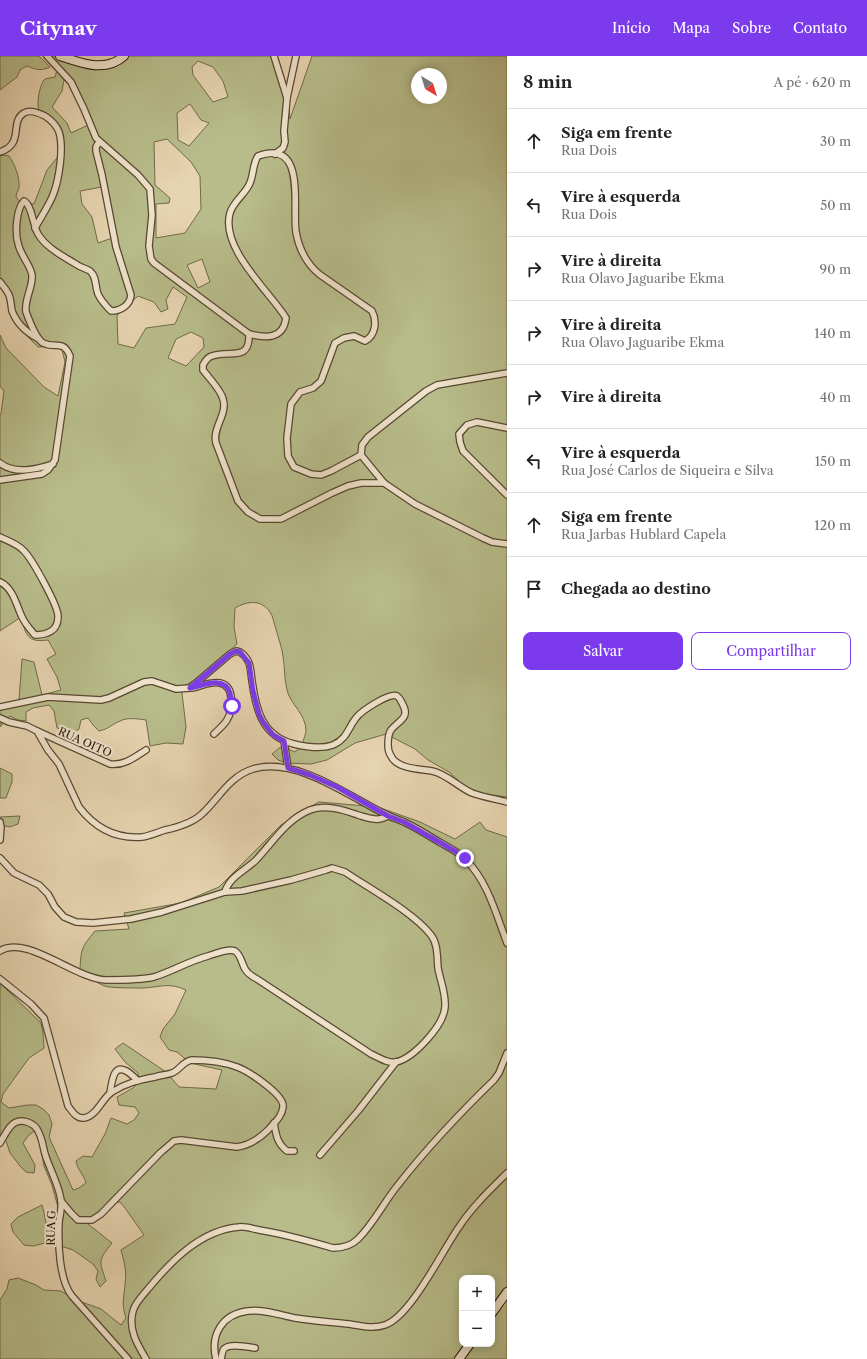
<!DOCTYPE html>
<html lang="pt">
<meta charset="utf-8">
<style>
:root{--surface:#fff;--page:#f6f6f6;--text:#222;--muted:#767676;--line:#e0e0e0;--accent:#7c3aed}
body{margin:0;font-family:"Libre Caslon Text",serif;background:var(--page);color:var(--text)}
.controls{position:absolute;right:12px;bottom:12px;display:grid;overflow:hidden;border-radius:8px;box-shadow:0 2px 10px #0003}
.controls button{width:36px;height:36px;display:grid;place-items:center;padding:0;border:0;border-bottom:1px solid var(--line);background:var(--surface);color:var(--text);font:20px sans-serif}
.compass{position:absolute;left:411px;top:12px;width:36px;height:36px;border-radius:50%;background:var(--surface);box-shadow:0 2px 10px #0003;rotate:142deg}
.stop{position:absolute;width:12px;height:12px;margin:-9px;border:3px solid #7c3aed;border-radius:50%;background:#fff}
.stop.end{background:#7c3aed;border-color:#fff;box-shadow:0 1px 4px #0008}
.list{margin:0;padding:0;list-style:none}
h2{display:flex;justify-content:space-between;align-items:center;height:52px;margin:0;padding:0 16px;font-size:17px}
h2 small{font-size:13px;font-weight:400;color:var(--muted)}
.list li{display:grid;grid-template-columns:26px 1fr auto;gap:12px;align-items:center;box-sizing:border-box;height:64px;padding:0 16px;border-top:1px solid var(--line)}
.list b{display:block;font-size:15px;white-space:nowrap}
.list p{margin:0;font-size:13px;white-space:nowrap;color:var(--muted)}
.list em{font-size:13px;font-style:normal;color:var(--muted)}
.actions{display:flex;gap:8px;padding:12px 16px}
.actions a{flex:1;padding:9px 0;border:1px solid var(--accent);border-radius:8px;text-align:center;font-size:14px;color:var(--accent)}
.actions .main{background:var(--accent);color:#fff}
.icon{flex:none;width:22px;height:22px;fill:none;stroke:currentColor;stroke-width:2;stroke-linecap:round;stroke-linejoin:round}
.map{position:relative;flex:none;width:507px;height:1303px;overflow:hidden}
header{display:flex;align-items:center;gap:24px;box-sizing:border-box;height:56px;padding:0 20px;background:var(--accent);color:#fff}
header strong{font-size:19px}
nav{display:flex;gap:22px;margin-inline-start:auto;font-size:14px}
main{display:flex}
aside{flex:1;background:var(--surface)}
.map>svg:first-child{display:block}
.green{fill:#b7bc8a;stroke:#706a48;fill-rule:evenodd}
.lines{fill:none;stroke-linecap:round;stroke-linejoin:round}
.street-casing{stroke:#584731;stroke-width:8}
.secondary-casing{stroke:#291807;stroke-width:10}
.street{stroke:#efe2cb;stroke-width:5.5}
.secondary{stroke:#efe2cb;stroke-width:8}
.route{stroke:#7c3aed;stroke-width:5}
.labels{text-anchor:middle;dominant-baseline:central;stroke-width:4;stroke-linejoin:round;paint-order:stroke}
.street-label{font-size:11px;fill:#291807;stroke:#efe2cb}
</style>
<header>
<strong>Citynav</strong>
<nav><a>Início</a><a>Mapa</a><a>Sobre</a><a>Contato</a></nav>
</header>
<main>
<div class="map">
<svg width="507" height="1303" viewBox="0 0 507 1303">
<rect width="100%" height="100%" fill="#e6d3af"/>
<filter id="stains"><feTurbulence type="fractalNoise" baseFrequency=".005" numOctaves="4"/><feColorMatrix values="0 0 0 0 .2 0 0 0 0 .09 0 0 0 0 .02 0 0 0 .5 -.17"/></filter>
<radialGradient id="worn" r=".72"><stop offset=".6" stop-color="#630" stop-opacity="0"/><stop offset="1" stop-color="#630" stop-opacity=".3"/></radialGradient>
<g class="green">
<path d="M0,0H39L50,11C41,15 36,14 27,10L20,14L17,21L0,34Z"/>
<path d="M52,0H56L95,14L116,10L124,0H276L288,40L290,63L312,0H507V741L477,737L469,734L449,716L428,704L415,693L386,678L355,687L327,704L311,708L286,707L278,704L272,698L279,692H287L294,696L301,692C302,688 306,677 306,675C306,658 290,648 287,634C284,623 285,611 283,600C282,591 278,582 276,573C274,568 273,560 270,556C261,543 247,545 235,552L234,571L237,588L199,622L184,630L182,637L186,671L183,688L166,687L150,690L146,664C138,663 127,661 120,665C112,668 109,673 99,675L93,669L88,662L81,664L79,673L73,677L57,672L54,655L49,649L33,652L26,656V665L18,664L10,660L0,671V649L15,646L19,644L22,603L34,606L42,639L61,634L57,621L47,603L56,598L48,584C27,587 26,579 21,561L0,575V358H1L4,335L0,330V279L6,292L44,331L58,340L65,306L62,294L56,290L38,291L18,271L6,240L0,230V100L5,99L9,100C15,109 20,121 19,132C18,135 16,137 16,141L21,147L34,148L47,114L62,96L56,69C51,65 41,60 39,54C36,48 40,27 45,23C48,22 52,22 55,21L58,10ZM198,5L213,11L223,25L228,41L213,46L193,19L192,11ZM417,18H441V42H417ZM64,24L67,25L77,43L88,69L71,77L67,67L52,51L62,35ZM190,48L201,64L209,67L189,90L178,84L177,57ZM167,83L191,106L200,120L201,153L185,177L156,182V148L169,147L170,142L155,129L154,86ZM102,131L112,182L98,187L92,161L82,148L80,135ZM202,203L210,226L198,232L187,209ZM173,231L187,241L175,268L146,272L134,292L118,288L117,260L119,257L138,240L154,246L161,256L168,253L166,244ZM191,276L203,282L204,291L186,310L168,302L176,283Z"/>
<polygon points="0,712 12,718 12,726 6,742 0,742"/>
<path d="M319,746L378,751L420,766L455,783L480,766L486,774L507,781V1303H0V1244L7,1233L9,1224L18,1222L36,1229L44,1234L61,1235L76,1244L101,1253L121,1269L126,1262C121,1248 124,1242 125,1228C127,1216 124,1205 121,1194L144,1179L125,1152L120,1146L110,1147L88,1168L112,1187C98,1205 99,1204 106,1225L100,1231L96,1223L98,1215L93,1208L73,1194L49,1186L33,1190L24,1189L13,1176L11,1168L18,1161L42,1149C45,1158 45,1166 48,1175L56,1171L59,1155L52,1129L44,1110L39,1082L34,1075L28,1080L23,1087L35,1109L34,1117L26,1116L20,1110L10,1097L6,1085L0,1078V927L41,967L43,977L44,992L29,1002L3,1038L1,1046L9,1052L28,1049H36L43,1053L49,1059L52,1068L49,1081L73,1134L79,1132L86,1127C83,1117 78,1115 76,1105L83,1100L92,1101L105,1078L111,1062L127,1068L134,1064L139,1057L135,1051L119,1049L117,1041L133,1032L139,1026L138,1017L125,1006L115,993L123,987L166,1016L179,1031L216,1033L222,1014L190,1007L177,996L169,994L160,981L163,973L175,958L186,934C168,926 161,931 143,932C132,932 119,932 109,931C100,930 86,919 80,913C81,892 82,891 95,875L129,873L124,857L181,847L219,831L281,769L304,754ZM462,1222H492V1288H462Z"/>
<polygon points="20,760 18,768 10,771 0,769 0,761"/>
</g>
<g class="lines">
<g class="street-casing">
<g id="street">
<path d="M47,0L71,26L84,53L96,82L138,119L150,133L152,159L149,190L151,203L154,207L249,278C265,282 283,284 286,262C269,235 220,192 230,157C233,146 244,139 249,129C254,120 252,109 258,100C307,82 292,151 296,176C299,193 306,207 319,218L372,255C377,265 376,279 365,285L354,280L344,282L335,287L321,325L313,332L300,336L291,348L287,382L288,400L294,411L311,418L321,419L331,415L361,399"/>
<polyline points="274,0 287,42"/>
<path d="M0,96C25,88 9,66 24,57C30,53 39,57 45,60C51,64 56,68 59,76C64,92 59,124 53,139C48,151 41,161 35,172"/>
<polyline points="275,98 283,92 285,86 284,75 287,42 296,0"/>
<path d="M0,226C3,230 7,234 9,239C11,244 11,250 12,255C17,268 27,277 39,283"/>
<path d="M249,278C250,307 229,293 212,300C207,301 205,306 203,309V314C209,322 221,334 223,343C228,358 212,372 216,387L238,445L248,456L260,463H281L332,437L348,430L361,427H384"/>
<polyline points="507,317 437,329 426,335 368,381 362,389 361,399 384,427 415,448 483,482 492,486 507,488"/>
<polyline points="507,372 477,366 467,369 459,378 460,386 463,395 507,439"/>
<path d="M0,407C15,419 37,413 53,408"/>
<path d="M0,424L42,418L48,414L55,404L70,300C63,283 55,293 43,287C36,283 29,264 26,256C24,243 33,232 32,219C30,208 20,199 18,187C15,177 16,153 24,145C32,149 33,170 38,178C47,193 65,201 79,210C83,212 87,213 90,215C97,221 95,231 98,238C101,245 106,250 111,255C121,255 130,249 131,239L116,191L102,119L96,95V91L99,86"/>
<path d="M0,481C8,485 18,488 24,495C32,503 59,551 58,561C58,575 47,579 35,579C30,573 25,568 22,561C16,548 13,532 0,526"/>
<path d="M192,632C201,630 212,625 220,627C235,630 233,654 227,664C224,669 219,673 214,678"/>
<path d="M0,651L48,641L101,644L109,642L144,626L152,625L176,633L190,632L230,598L236,595L240,596C243,598 246,601 248,605C251,610 251,619 252,625C256,654 262,680 294,688C306,691 322,693 333,689C347,683 348,672 356,662C361,655 390,636 397,640C400,642 401,645 402,647C411,662 399,664 391,674C388,678 388,684 388,689C388,692 389,697 391,700C397,713 420,713 432,715C447,718 458,731 472,737C483,741 496,743 507,746"/>
<path d="M0,662L9,666L27,670L37,675L48,694L59,708L79,751C95,772 116,783 142,781C150,780 158,776 165,774C179,771 193,767 203,757C219,742 230,720 253,713C296,700 350,741 387,759C392,762 398,763 404,766C417,772 429,780 441,787C450,792 459,796 466,804C488,826 496,858 507,887"/>
<path d="M37,675L110,708C124,710 135,701 146,694"/>
<polyline points="284,685 288,712"/>
<polyline points="0,766 1,771 0,784"/>
<path d="M0,802L14,817L39,829L48,838L55,851L64,861L76,866L93,867L131,863L162,856L225,836L242,835L291,824L326,814L332,812L345,816C370,833 413,856 431,879C438,888 437,901 438,912C440,924 446,937 445,951C444,969 414,1002 396,1006C388,1008 378,1001 371,998L257,923C253,921 248,918 245,913C242,908 241,899 235,895C228,892 215,898 208,900C189,905 173,915 154,921C142,924 119,924 106,924C75,923 26,878 0,895"/>
<path d="M225,836C229,821 246,814 256,804C273,786 287,763 310,754C325,748 344,754 358,759C365,761 373,764 379,763C382,763 385,761 388,760"/>
<path d="M0,923L31,948L44,962L68,1050C72,1055 76,1063 84,1062C97,1060 102,1042 112,1036C126,1027 139,1024 155,1021C160,1019 167,1019 172,1017C180,1014 183,1005 192,1004C207,1004 224,1006 237,1011C248,1015 285,1039 283,1051C282,1061 274,1067 268,1074C259,1083 250,1089 237,1091L181,1084L174,1085L160,1097L101,1158L92,1164H78L71,1157L61,1145"/>
<path d="M110,1037C111,1031 112,1022 115,1017C121,1007 133,1020 137,1024"/>
<path d="M274,1067C276,1079 277,1087 287,1095H294"/>
<path d="M0,1087C3,1082 6,1076 10,1071C19,1060 35,1066 39,1077C43,1085 43,1093 46,1101C50,1113 60,1132 61,1145C62,1151 60,1159 59,1166C58,1187 59,1224 72,1240L128,1303"/>
<polyline points="320,1099 358,1055 396,1006"/>
<path d="M146,1303C137,1288 128,1273 133,1255C135,1247 143,1239 148,1233C171,1205 201,1174 239,1171C245,1170 253,1173 259,1174C284,1178 309,1185 333,1192C343,1192 351,1190 358,1183C374,1167 384,1146 398,1129C427,1092 460,1057 494,1024L499,1017L507,997"/>
<path d="M216,1303C210,1279 222,1258 248,1255C263,1253 280,1259 295,1262C313,1265 331,1266 349,1268C361,1270 374,1273 385,1269C411,1260 442,1195 459,1171C472,1151 490,1134 507,1117"/>
<path d="M221,1303C222,1300 222,1295 224,1293C229,1287 248,1291 255,1292"/>
</g>
</g>
<g class="secondary-casing">
<g id="secondary">
<path d="M60,0C81,7 105,17 124,0"/>
<polyline points="492,1257 507,1236"/>
<polyline points="459,1303 470,1288"/>
</g>
</g>
<use href="#street" class="street"/>
<use href="#secondary" class="secondary"/>
</g>
<g class="lines">
<path class="route" d="M232,650C231,645 231,641 230,637C225,619 202,630 190,632L230,598L236,595L240,596L249,607L253,635L259,658L263,666L273,679L284,685L288,712L310,719L337,731L388,760L404,766L455,795L465,802"/>
</g>
<g class="labels">
<g class="street-label">
<text transform="translate(85 686) rotate(24)">RUA OITO</text>
<text transform="translate(51 1172) rotate(-89)">RUA G</text>
</g>
</g>
<rect width="100%" height="100%" filter="url(#stains)"/>
<rect width="100%" height="100%" fill="url(#worn)"/>
</svg>
<div class="controls">
<button>+</button>
<button>−</button>
</div>
<svg class="compass" viewBox="-18 -18 36 36"><path d="M0-13l5 13h-10z" fill="#e53935"/><path d="M0 13l5-13h-10z" fill="#767676"/></svg>
<div class="stop" style="left:232px;top:650px"></div>
<div class="stop end" style="left:465px;top:802px"></div>
</div>
<aside>
<h2>8 min<small>A pé · 620 m</small></h2>
<ul class="list">
<li><svg class="icon" aria-label="ahead" viewBox="0 0 24 24"><path d="M12 20V5M6 11l6-6 6 6"/></svg><div><b>Siga em frente</b><p>Rua Dois</p></div><em>30 m</em></li>
<li><svg class="icon" aria-label="left" viewBox="0 0 24 24"><path d="M17 20v-9H6M10 6l-5 5 5 5"/></svg><div><b>Vire à esquerda</b><p>Rua Dois</p></div><em>50 m</em></li>
<li><svg class="icon" aria-label="right" viewBox="0 0 24 24"><path d="M7 20v-9h11M14 6l5 5-5 5"/></svg><div><b>Vire à direita</b><p>Rua Olavo Jaguaribe Ekma</p></div><em>90 m</em></li>
<li><svg class="icon" aria-label="right" viewBox="0 0 24 24"><path d="M7 20v-9h11M14 6l5 5-5 5"/></svg><div><b>Vire à direita</b><p>Rua Olavo Jaguaribe Ekma</p></div><em>140 m</em></li>
<li><svg class="icon" aria-label="right" viewBox="0 0 24 24"><path d="M7 20v-9h11M14 6l5 5-5 5"/></svg><div><b>Vire à direita</b></div><em>40 m</em></li>
<li><svg class="icon" aria-label="left" viewBox="0 0 24 24"><path d="M17 20v-9H6M10 6l-5 5 5 5"/></svg><div><b>Vire à esquerda</b><p>Rua José Carlos de Siqueira e Silva</p></div><em>150 m</em></li>
<li><svg class="icon" aria-label="ahead" viewBox="0 0 24 24"><path d="M12 20V5M6 11l6-6 6 6"/></svg><div><b>Siga em frente</b><p>Rua Jarbas Hublard Capela</p></div><em>120 m</em></li>
<li><svg class="icon" aria-label="arrive" viewBox="0 0 24 24"><path d="M6 21V4h12l-3 4 3 4H6"/></svg><div><b>Chegada ao destino</b></div></li>
</ul>
<div class="actions"><a class="main">Salvar</a><a>Compartilhar</a></div>
</aside>
</main>
